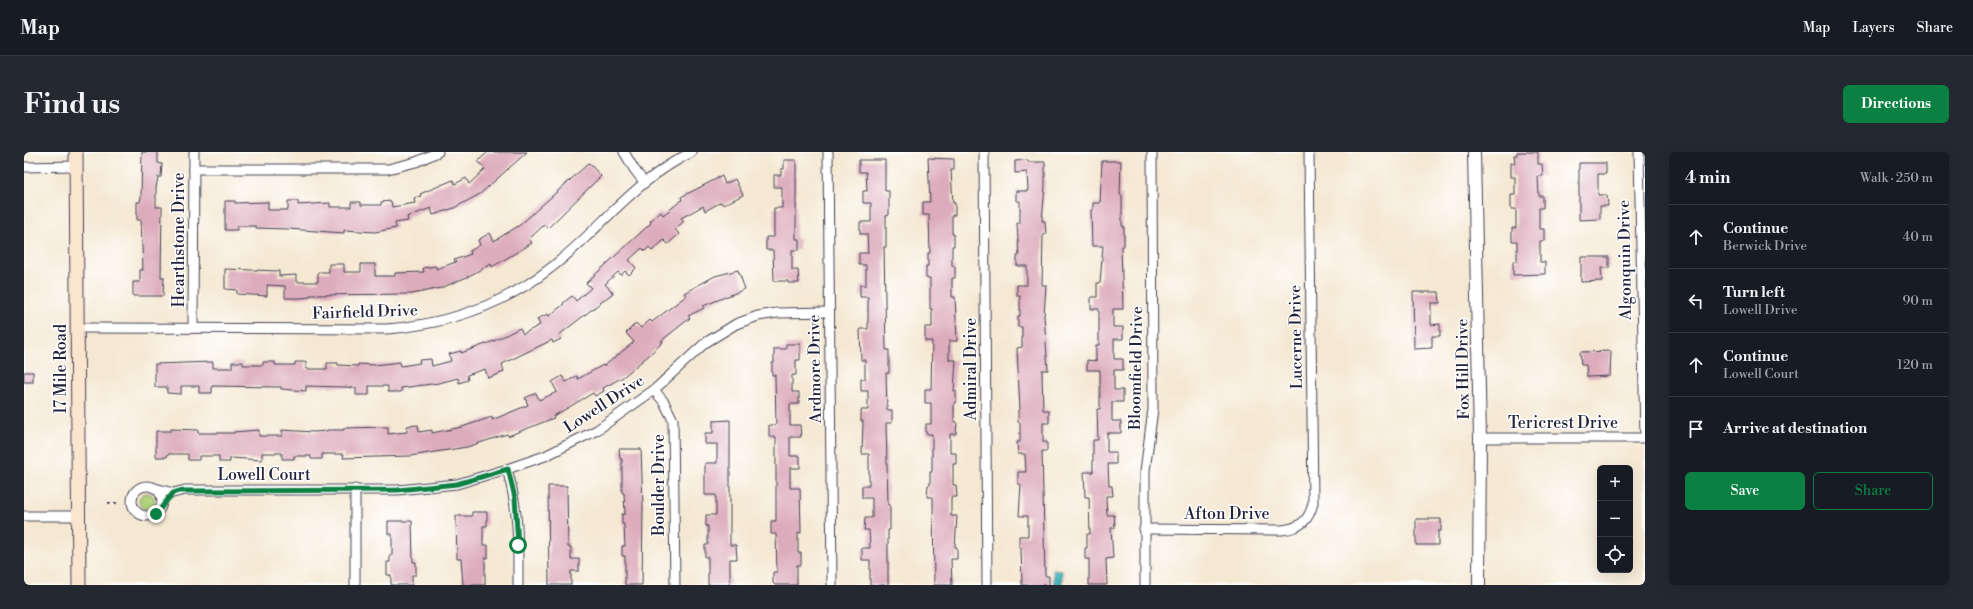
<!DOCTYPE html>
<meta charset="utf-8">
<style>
:root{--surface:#171b24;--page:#242831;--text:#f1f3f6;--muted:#9ea1a6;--line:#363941;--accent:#0b8043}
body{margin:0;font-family:"Libre Bodoni",serif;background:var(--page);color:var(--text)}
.controls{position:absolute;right:12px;bottom:12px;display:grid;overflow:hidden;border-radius:6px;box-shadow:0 4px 16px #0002}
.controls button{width:36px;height:36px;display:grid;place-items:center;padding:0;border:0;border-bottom:1px solid var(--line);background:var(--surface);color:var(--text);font:20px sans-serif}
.stop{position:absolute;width:12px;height:12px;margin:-9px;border:3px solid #0b8043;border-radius:50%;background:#fff}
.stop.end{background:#0b8043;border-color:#fff;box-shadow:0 1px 4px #0008}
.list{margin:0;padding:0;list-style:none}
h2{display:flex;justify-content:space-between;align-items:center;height:52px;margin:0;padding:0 16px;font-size:17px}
h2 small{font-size:13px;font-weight:400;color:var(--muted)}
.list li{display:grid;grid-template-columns:26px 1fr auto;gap:12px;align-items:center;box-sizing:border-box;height:64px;padding:0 16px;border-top:1px solid var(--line)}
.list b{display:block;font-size:15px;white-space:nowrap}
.list p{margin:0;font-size:13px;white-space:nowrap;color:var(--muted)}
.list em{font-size:13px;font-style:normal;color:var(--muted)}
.actions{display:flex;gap:8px;padding:12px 16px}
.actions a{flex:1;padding:9px 0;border:1px solid var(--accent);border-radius:6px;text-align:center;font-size:14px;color:var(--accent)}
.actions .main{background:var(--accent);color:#fff}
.icon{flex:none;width:22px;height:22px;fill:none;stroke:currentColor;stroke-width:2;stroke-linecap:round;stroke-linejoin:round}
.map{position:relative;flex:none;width:1621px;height:433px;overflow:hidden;border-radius:6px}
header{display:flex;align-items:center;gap:24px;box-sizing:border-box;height:56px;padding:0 20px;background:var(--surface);border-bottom:1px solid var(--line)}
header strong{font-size:19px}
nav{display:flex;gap:22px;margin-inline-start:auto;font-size:14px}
.intro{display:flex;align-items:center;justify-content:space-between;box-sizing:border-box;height:96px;padding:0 24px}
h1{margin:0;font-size:28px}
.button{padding:10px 18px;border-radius:6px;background:var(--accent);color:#fff;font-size:14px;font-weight:700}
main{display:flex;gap:24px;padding:0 24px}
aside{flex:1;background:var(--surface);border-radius:6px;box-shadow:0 4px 16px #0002}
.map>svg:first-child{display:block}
.green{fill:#b1d279;stroke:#6a7a5a}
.water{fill:#41b1ba;stroke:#326a7a}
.building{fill:#ddacbc}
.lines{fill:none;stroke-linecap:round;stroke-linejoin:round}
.minor-casing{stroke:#424052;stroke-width:11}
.tertiary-casing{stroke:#424052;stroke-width:14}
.secondary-casing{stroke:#424052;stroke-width:15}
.path{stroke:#424052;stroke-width:2;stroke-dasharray:3 3;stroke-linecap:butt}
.minor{stroke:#fff;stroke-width:9}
.tertiary{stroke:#fff;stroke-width:12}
.secondary{stroke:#fce5cf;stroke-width:13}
.route{stroke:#0b8043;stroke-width:5}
.labels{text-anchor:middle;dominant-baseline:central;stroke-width:3;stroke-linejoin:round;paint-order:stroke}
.street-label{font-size:16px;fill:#22223b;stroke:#fff}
</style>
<header>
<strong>Map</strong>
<nav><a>Map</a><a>Layers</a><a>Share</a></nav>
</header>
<div class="intro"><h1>Find us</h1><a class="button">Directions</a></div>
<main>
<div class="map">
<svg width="1621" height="433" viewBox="0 0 1621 433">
<rect width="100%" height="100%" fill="#fff"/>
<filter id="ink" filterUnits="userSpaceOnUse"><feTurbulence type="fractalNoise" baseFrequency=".025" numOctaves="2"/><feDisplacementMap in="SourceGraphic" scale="8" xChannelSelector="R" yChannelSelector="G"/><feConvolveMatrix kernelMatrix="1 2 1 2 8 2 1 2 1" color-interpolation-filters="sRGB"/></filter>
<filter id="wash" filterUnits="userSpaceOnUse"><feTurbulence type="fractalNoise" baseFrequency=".012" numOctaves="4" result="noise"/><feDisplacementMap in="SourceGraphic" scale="16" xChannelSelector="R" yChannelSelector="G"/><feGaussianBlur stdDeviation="0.9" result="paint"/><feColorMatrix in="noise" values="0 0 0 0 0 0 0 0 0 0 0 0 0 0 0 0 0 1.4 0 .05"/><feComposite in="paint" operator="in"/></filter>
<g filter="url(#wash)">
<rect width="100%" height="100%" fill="#f5e8d3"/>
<circle class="green" cx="123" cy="349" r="8"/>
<polygon class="water" points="1029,418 1038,419 1038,433 1030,433"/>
<g id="blocks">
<g class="building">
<polygon points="118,0 134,0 134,11 138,12 137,25 134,25 132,36 132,55 138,55 137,125 140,125 139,144 109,144 109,130 116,130 116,118 119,118 117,68 113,68 113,50 116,50 117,45"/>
<polygon points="464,0 503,0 456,42 430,56 409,63 407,56 383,65 384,69 371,71 372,76 351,80 320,78 320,81 264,77 232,76 232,74 213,74 213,78 201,78 201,49 211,49 211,51 244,50 244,58 264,58 264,49 274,49 274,53 306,51 306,55 327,55 327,50 337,50 337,53 357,53 357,50 367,49 368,55 391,51 390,46 397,44 396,42 429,28 431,32 442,26 445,32 461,17 454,9"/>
<polygon points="1493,0 1514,0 1514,12 1518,12 1519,24 1514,24 1515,44 1519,44 1519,56 1515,56 1515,77 1520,77 1520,89 1516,89 1516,110 1521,110 1521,122 1489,123 1489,109 1493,109 1493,89 1488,89 1488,76 1492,76 1492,57 1487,57 1487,43 1491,43 1491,25 1487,25 1487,11 1491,11 1490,3 1493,3"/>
<polygon points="904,6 930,7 930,18 927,18 929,51 931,51 931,63 928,63 928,82 930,82 930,94 928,94 928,114 931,114 931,126 928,126 928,145 931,145 933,189 925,189 925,208 932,208 930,239 932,239 932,251 930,251 930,270 933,270 932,282 926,282 926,301 932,301 932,312 929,312 929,333 932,333 933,345 927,345 927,364 933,364 931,395 933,395 933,407 927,407 928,433 910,433 909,345 903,345 904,333 906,333 906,320 908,320 908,282 902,282 902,272 907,272 907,251 901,251 901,237 907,237 908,189 901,189 901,175 908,175 908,157 906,157 906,126 902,126 902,114 904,114 904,101 906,101 905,63 899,63 899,50 906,50"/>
<polygon points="760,8 772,8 772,87 775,87 775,98 768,98 768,118 774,118 775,131 764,131 764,129 750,129 749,98 742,98 742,85 750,85 750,56 758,56 758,35 750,35 750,23 757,23 757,17 760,17"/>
<polygon points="835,8 861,8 861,39 865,39 865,63 862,64 862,95 860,95 862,198 865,198 865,221 862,221 863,258 868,258 868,271 862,271 864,353 866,353 866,378 864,378 864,433 846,433 846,408 838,408 838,396 846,396 845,378 840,378 841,366 848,366 848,346 838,346 838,334 845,334 845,302 838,302 839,269 837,269 837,258 844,258 844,239 837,239 837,227 841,227 841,208 837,208 836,177 844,177 844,145 836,145 836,133 842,133 842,113 835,113 835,101 844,101 843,82 836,82 836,70 847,70 847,51 839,51 839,39 843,39 842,20 835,20"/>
<polygon points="1004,8 1004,10 1021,10 1021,34 1018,69 1021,69 1022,82 1019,82 1018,133 1022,133 1020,164 1024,218 1018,218 1018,221 1019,258 1025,258 1025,271 1019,271 1019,290 1023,290 1023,299 1018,299 1021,424 1025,424 1025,433 998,433 997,395 995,395 995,384 1004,384 1004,364 995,364 997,332 994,332 994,320 1002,320 1001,302 994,302 993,290 996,290 996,270 994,270 994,258 996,258 993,196 998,195 998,175 994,175 994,164 996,164 996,144 993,144 993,133 1003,133 1003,114 993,114 993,104 995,104 993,71 996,71 996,49 992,49 992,39 1004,39 1003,20 991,21 991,9"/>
<polygon points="1078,9 1097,9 1096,43 1098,43 1098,74 1100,74 1100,94 1097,94 1099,157 1089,157 1089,175 1099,175 1099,187 1090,187 1090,207 1099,207 1099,218 1090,218 1090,238 1099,238 1099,250 1088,250 1088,269 1097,269 1097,281 1083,281 1083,300 1092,300 1092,312 1084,312 1085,334 1088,334 1089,344 1082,344 1083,363 1090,363 1091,376 1087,376 1089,406 1082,407 1083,433 1065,433 1065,407 1061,407 1061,396 1063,396 1063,382 1066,382 1065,345 1061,345 1060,320 1069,320 1069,288 1074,288 1073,257 1076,257 1076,218 1063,218 1063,208 1072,209 1072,193 1075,193 1075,157 1067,157 1067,145 1073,145 1073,131 1076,131 1079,94 1068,94 1067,58 1069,58 1069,51 1076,51"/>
<polygon points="565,11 577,24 524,76 520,73 505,87 508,91 468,115 467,112 443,125 417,136 388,142 286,143 286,145 277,146 261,146 261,134 243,133 243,144 213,142 213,138 201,137 201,117 255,119 255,124 272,123 272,130 294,130 294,120 305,120 305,112 320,112 320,120 337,120 337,112 351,112 351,124 371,124 371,121 400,120 399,116 412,114 412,117 432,110 430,108 447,102 446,99 456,93 454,88 466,81 470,89 496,73"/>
<polygon points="1555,11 1582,11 1582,22 1574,22 1574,43 1583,43 1584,54 1576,54 1576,67 1555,68"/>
<polygon points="698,24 701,32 711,27 719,43 699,53 697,50 681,59 679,54 657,66 660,69 651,77 655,82 644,92 640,88 628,99 625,95 621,99 618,96 605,108 612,116 605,123 601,119 597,123 594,120 581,132 589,141 535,183 537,187 529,191 528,188 478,212 480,220 464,226 461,217 443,223 444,228 435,231 434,226 415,231 377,236 377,240 364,240 364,234 345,234 345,243 332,243 332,236 320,235 282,234 282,239 257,237 257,235 188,234 188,241 175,241 175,234 157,234 157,242 143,241 143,235 131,235 131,212 189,210 189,216 208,216 208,210 219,210 219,213 239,213 239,210 251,210 251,213 271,213 271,210 282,210 282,217 303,217 303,211 314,211 314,213 334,214 334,212 351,213 376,210 377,214 396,211 395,208 407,207 408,214 427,209 425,202 437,199 437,201 470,189 496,176 499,182 516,173 513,167 524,162 525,164 540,152 539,151 548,144 552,149 567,136 562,131 627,71 626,69 637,60 639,63 658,48 657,45"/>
<polygon points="1557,105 1585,105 1585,116 1577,116 1578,129 1557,130"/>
<polygon points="714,118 721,137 679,154 680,156 664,164 666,166 637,189 639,190 624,204 599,225 579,236 580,239 571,244 569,241 535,261 529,264 530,266 484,284 483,282 443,295 386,304 319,306 320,302 298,302 298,307 287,307 287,304 270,304 270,307 258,307 258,301 238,301 238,308 206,306 206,310 195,310 195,304 175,304 175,308 164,308 164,302 144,302 143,305 132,305 132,279 147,279 147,277 174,278 174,281 210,281 210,280 235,278 235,284 258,284 258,278 290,280 303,279 303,278 320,278 320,276 364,275 364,282 383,280 383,274 394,273 395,280 408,278 408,281 438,275 468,265 468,268 504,253 501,246 512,241 515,248 533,240 528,230 538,224 542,230 553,224 554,227 579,213 580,214 610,190 602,181 612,171 617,176 626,168 628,170 662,144 660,141 691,124"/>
<polygon points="1389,140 1415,140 1416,151 1407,151 1407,173 1416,172 1416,184 1408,184 1408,196 1390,197"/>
<polygon points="762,192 776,192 776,208 772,208 772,223 768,223 768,240 775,240 775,252 766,252 766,273 776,273 777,285 766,285 766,304 776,304 776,316 766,316 766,336 776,336 777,381 774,381 774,401 777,401 777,413 773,413 773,433 751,433 749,431 749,420 753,420 752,382 747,382 747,369 752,369 752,285 745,285 745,273 752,273 751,223 748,223 748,211 750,211 750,197 762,197"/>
<polygon points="1587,199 1586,224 1563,225 1562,213 1557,213 1556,200"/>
<rect x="0" y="220" width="9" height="10"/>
<polygon points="706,268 706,393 712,393 713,407 706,407 706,433 684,433 684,405 681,405 681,393 684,393 684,374 682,374 682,363 692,363 692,343 681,343 681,311 693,311 693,292 681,292 681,281 689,281 689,269"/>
<polygon points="595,297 617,297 619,355 618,433 601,433 601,404 598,404 598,394 601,394 600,372 598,372 598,362 601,362 600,341 598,341 598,307 596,307"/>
<polygon points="524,334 543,334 544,395 547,395 547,407 555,407 555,419 547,419 547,433 525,433"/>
<polygon points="448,360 463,360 463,374 459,374 459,393 464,393 464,406 461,406 461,433 439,433 437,407 433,407 432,364 448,364"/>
<polygon points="1392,367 1417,367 1417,379 1414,379 1414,393 1392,393"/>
<polygon points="364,369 388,369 389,410 392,410 392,423 388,423 388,433 367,433 367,423 363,423 363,410 366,410 366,403 368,403 368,382 364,382"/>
</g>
</g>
</g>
<g filter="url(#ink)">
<use href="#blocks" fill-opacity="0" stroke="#424052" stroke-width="1"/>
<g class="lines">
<g class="minor-casing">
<g id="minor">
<polyline points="600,0 610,17 620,30"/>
<polyline points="804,0 808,433"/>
<polyline points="960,0 963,433"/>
<polyline points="1615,0 1621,286"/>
<polyline points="0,15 53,14"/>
<polyline points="170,17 364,17 392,10 414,0"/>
<path d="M54,176L363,177C424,172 480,153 528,115C578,76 609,29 668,0"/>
<polyline points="169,176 170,0"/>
<polyline points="630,238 640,250 649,268 651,433"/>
<polyline points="1456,286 1621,286"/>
<path d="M483,317C495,358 494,391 494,433"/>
<circle cx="123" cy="349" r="15"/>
<polyline points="131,336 149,341 161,338 374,338 433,332 483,317 521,304 573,278 630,238 681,191 712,172 734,164 753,161 805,160"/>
<polyline points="331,337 331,433"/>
<polyline points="0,364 54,364"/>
<path d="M1120,377L1258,378C1276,376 1285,369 1289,351L1285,0"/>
<polyline points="1121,433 1121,319 1129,257 1128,0"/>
</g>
</g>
<g class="tertiary-casing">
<polyline id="tertiary" points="1450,0 1456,286 1455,433"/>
</g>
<g class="secondary-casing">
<polyline id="secondary" points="52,0 55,433"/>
</g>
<polyline class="path" points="84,351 93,351"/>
<use href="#minor" class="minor"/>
<use href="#tertiary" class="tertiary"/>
<use href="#secondary" class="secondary"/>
</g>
</g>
<g class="lines" filter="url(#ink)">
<polyline class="route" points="132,362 149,341 155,339 374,338 433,332 484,317 491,346 494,393"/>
</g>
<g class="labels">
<g class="street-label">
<text transform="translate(155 88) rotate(-90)">Hearthstone Drive</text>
<text transform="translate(1601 108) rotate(-91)">Algonquin Drive</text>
<text transform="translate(341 160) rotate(-2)">Fairfield Drive</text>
<text transform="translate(1272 185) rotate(-91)">Lucerne Drive</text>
<text transform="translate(1112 216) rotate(-89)">Bloomfield Drive</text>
<text transform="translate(37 217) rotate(-90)">17 Mile Road</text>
<text transform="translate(791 217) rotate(-91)">Ardmore Drive</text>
<text transform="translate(947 217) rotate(-90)">Admiral Drive</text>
<text transform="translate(1439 217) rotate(-91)">Fox Hill Drive</text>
<text transform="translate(580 252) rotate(-33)">Lowell Drive</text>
<text x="1539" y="271">Tericrest Drive</text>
<text x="240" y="323">Lowell Court</text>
<text transform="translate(635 333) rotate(-90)">Boulder Drive</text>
<text x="1203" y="362">Afton Drive</text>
</g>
</g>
</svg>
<div class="controls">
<button>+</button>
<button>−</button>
<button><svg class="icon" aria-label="locate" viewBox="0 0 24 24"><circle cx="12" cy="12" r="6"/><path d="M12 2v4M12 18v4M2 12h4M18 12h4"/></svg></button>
</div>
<div class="stop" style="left:494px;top:393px"></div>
<div class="stop end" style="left:132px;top:362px"></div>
</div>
<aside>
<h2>4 min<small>Walk · 250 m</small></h2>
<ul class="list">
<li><svg class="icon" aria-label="ahead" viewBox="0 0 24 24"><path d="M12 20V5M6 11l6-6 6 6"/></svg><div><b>Continue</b><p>Berwick Drive</p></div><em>40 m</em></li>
<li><svg class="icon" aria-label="left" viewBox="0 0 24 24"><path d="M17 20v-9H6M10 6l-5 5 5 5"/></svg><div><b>Turn left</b><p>Lowell Drive</p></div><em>90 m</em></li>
<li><svg class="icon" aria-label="ahead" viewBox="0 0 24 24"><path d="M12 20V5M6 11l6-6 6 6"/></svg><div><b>Continue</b><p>Lowell Court</p></div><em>120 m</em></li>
<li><svg class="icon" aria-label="arrive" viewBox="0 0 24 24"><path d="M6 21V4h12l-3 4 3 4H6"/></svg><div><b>Arrive at destination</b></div></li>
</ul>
<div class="actions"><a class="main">Save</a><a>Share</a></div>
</aside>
</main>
